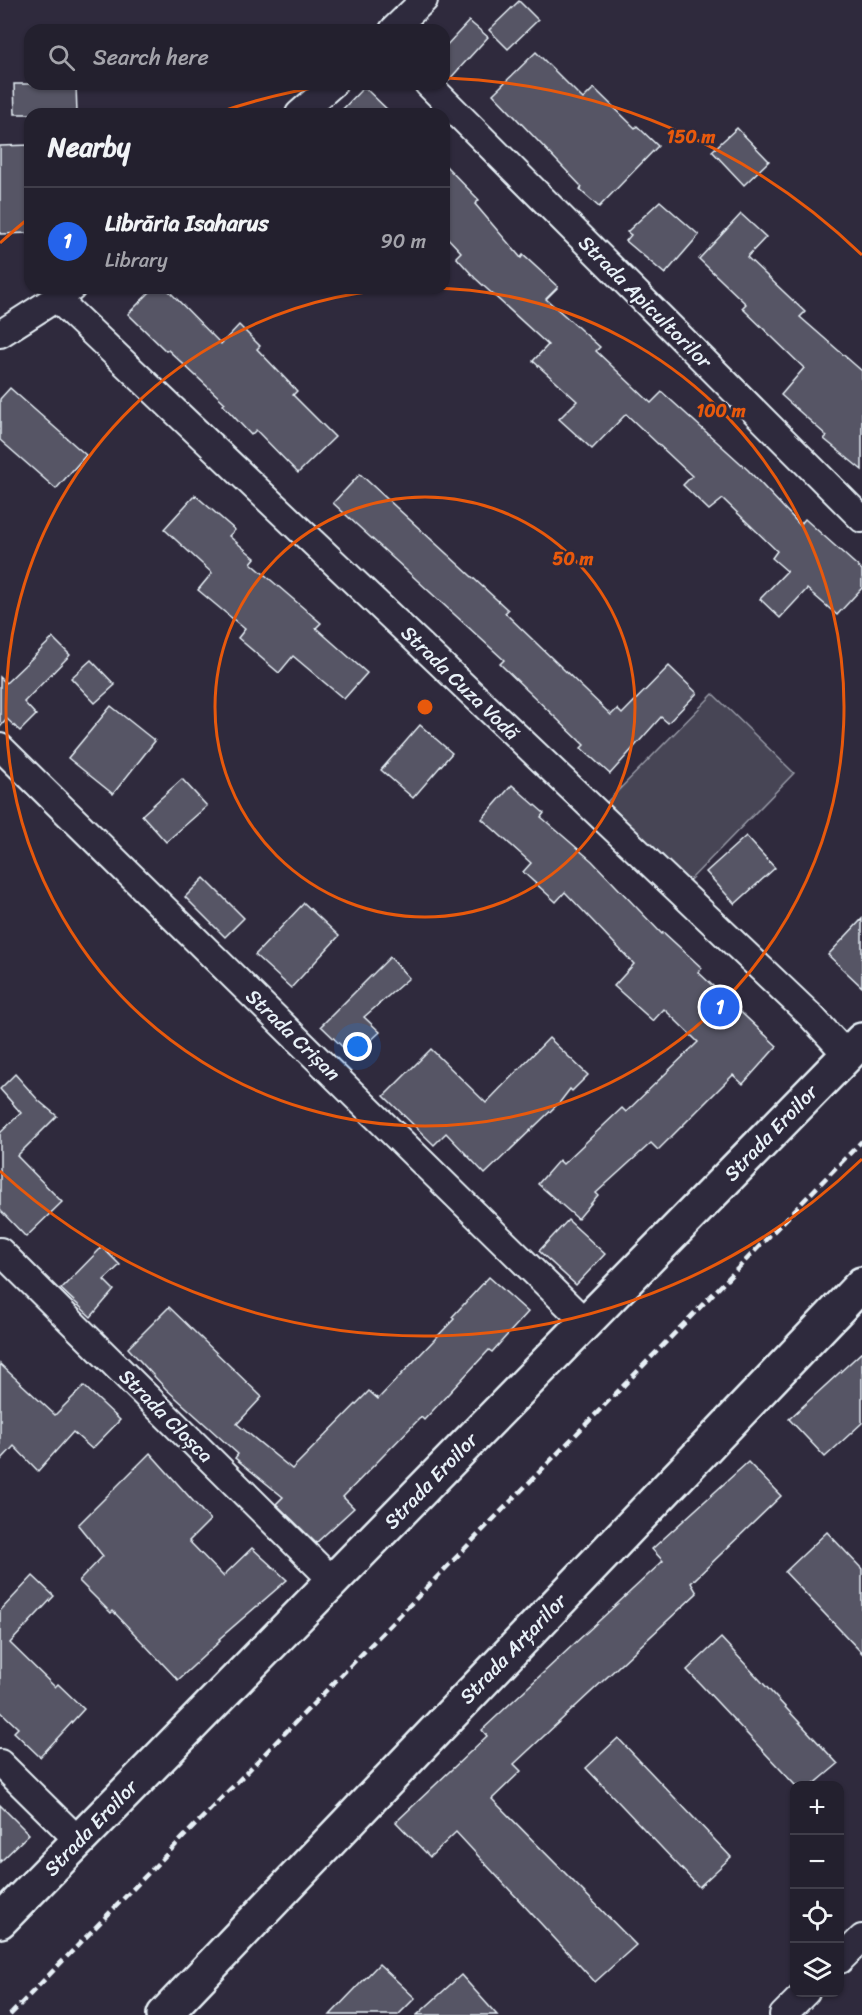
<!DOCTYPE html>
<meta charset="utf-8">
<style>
:root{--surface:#23202e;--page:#2f2d3a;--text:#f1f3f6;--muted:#a3a3aa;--line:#403e4a;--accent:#2563eb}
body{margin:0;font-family:Sriracha,sans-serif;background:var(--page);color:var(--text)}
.controls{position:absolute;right:18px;bottom:18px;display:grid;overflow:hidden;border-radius:12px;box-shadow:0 2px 4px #0004}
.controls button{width:54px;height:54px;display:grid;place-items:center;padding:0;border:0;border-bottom:2px solid var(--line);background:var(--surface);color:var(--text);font:30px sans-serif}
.you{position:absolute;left:358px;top:1047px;width:21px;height:21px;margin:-15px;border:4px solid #fff;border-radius:50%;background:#1a73e8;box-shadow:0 0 0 9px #1a73e833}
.badge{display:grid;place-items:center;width:39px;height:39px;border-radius:50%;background:var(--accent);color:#fff;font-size:20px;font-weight:700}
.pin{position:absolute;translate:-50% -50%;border:3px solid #fff;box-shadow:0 2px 6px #0006}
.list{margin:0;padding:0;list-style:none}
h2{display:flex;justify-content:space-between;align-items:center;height:78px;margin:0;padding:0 24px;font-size:26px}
h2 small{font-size:20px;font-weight:400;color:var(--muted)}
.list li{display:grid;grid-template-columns:39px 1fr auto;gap:18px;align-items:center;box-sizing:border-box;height:108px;padding:0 24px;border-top:2px solid var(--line)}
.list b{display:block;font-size:22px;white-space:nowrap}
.list p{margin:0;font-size:20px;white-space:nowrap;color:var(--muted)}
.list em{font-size:20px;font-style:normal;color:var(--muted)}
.icon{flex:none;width:33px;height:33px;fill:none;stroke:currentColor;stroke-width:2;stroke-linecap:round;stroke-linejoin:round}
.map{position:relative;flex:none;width:862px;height:2015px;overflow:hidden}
.search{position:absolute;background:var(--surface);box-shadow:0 2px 4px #0004;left:24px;top:24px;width:426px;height:66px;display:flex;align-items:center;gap:15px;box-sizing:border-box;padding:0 21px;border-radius:18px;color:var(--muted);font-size:22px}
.panel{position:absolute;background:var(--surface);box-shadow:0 2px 4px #0004;left:24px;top:108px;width:426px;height:186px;border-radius:18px}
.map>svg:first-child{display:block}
.green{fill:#464455;stroke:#979aa6;stroke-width:1.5}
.building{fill:#575565;stroke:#e8f1f8;stroke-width:1.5}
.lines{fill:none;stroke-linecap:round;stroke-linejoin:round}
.street-casing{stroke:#e8f1f8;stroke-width:30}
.secondary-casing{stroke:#e8f1f8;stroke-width:38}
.street{stroke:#2f2a3d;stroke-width:26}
.secondary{stroke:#2f2a3d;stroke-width:33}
.rail{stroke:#e8f1f8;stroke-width:4.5;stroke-dasharray:9 4.5;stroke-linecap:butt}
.ring{fill:none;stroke:#e8590c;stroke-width:3}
.labels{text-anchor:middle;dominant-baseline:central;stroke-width:4.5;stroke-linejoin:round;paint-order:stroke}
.street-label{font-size:20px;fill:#e8f1f8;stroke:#2f2a3d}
.centre{fill:#e8590c;stroke:#2f2a3d;stroke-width:3}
.ring-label{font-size:18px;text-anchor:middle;font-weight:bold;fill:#e8590c;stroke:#2f2a3d;stroke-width:4.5;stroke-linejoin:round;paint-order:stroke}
</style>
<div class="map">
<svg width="862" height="2015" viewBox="0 0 862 2015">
<rect width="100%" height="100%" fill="#2f2a3d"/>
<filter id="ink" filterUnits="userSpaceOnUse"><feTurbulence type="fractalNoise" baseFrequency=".0167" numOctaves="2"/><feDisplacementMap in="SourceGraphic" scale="12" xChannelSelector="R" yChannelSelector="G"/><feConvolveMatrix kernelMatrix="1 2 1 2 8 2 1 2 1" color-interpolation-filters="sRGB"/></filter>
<g filter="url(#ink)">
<polygon class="green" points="713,694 794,773 688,882 607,802"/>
<g class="building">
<polygon points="519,1 538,20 508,49 489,30"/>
<polygon points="469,21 488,37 447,82 444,79 444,48"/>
<polygon points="536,52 583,99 594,88 635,128 637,126 658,146 599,207 580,190 582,187 493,94"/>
<polygon points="14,84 76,84 77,114 15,114"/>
<polygon points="364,87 392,114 338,114"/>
<polygon points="737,128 769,161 744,185 712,151"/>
<polygon points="30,145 30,233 0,234 0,146"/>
<polygon points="444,164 479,200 475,204 521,258 523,255 558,287 546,299 600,347 596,351 651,403 662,392 748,470 800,525 805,519 862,570 862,588 837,615 807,589 780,618 760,599 787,571 772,558 777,551 723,499 709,510 683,485 692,476 626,414 592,449 559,419 577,401 533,361 548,345 475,278 456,257 461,252 444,234"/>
<polygon points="660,201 699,235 665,274 626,241 631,235 627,232"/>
<polygon points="741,214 766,237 747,257 805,312 800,317 862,371 862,470 824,439 827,436 781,395 804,368 742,308 746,304 699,259"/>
<polygon points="154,288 166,288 221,344 239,325 260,346 257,349 297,391 293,395 335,437 298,473 256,430 251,435 223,405 225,403 168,350 166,351 128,314"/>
<polygon points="10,388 86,455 56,489 0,440 0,399"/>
<polygon points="360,474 508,610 505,613 611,715 617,709 622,714 669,666 697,693 668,723 661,717 610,774 581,748 584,745 500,664 504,660 333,503"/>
<polygon points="195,495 235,530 229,536 255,558 251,563 321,623 316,628 367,673 344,699 293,656 279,673 238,638 245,629 198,590 212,573 164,529"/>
<polygon points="53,638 70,655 24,702 36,715 20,731 7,719 0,727 0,677 6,683"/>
<polygon points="91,660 115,685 95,703 71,678"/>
<polygon points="111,706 155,741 113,794 68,758"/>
<polygon points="420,725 452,753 413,798 381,770"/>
<polygon points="182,779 207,806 166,842 142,815"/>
<polygon points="512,785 544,813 541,817 592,861 662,934 663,932 702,968 698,972 777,1046 743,1084 733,1075 658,1150 651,1143 596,1193 598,1195 578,1219 538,1184 559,1160 563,1164 622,1108 626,1112 698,1042 664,1009 653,1021 614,986 634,964 565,892 556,902 523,872 531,863 482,819"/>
<polygon points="746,836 775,868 735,904 706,872"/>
<polygon points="204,878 244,918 225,937 185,897"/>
<polygon points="304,903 339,936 291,988 255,955"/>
<polygon points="862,919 862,987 828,955"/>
<polygon points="390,957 409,978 364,1017 380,1032 353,1057 321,1026"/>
<polygon points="549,1038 588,1075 572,1091 570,1089 560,1102 485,1174 446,1133 434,1145 384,1096 431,1049 486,1103"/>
<polygon points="15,1074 39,1101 57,1116 17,1156 62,1202 26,1237 0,1210 0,1133 21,1113 0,1089"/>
<polygon points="568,1220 605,1254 576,1285 539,1251"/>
<polygon points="102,1247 120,1265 104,1280 114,1290 91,1317 61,1289"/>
<polygon points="489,1277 528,1312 492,1352 489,1350 424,1420 421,1417 343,1497 354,1508 316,1543 276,1504 283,1497 235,1458 238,1454 166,1389 128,1348 169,1307 262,1397 237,1424 292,1469 369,1391 378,1399 454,1319 452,1317"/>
<polygon points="862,1352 862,1423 825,1457 789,1419"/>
<polygon points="0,1364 55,1415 84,1386 120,1420 92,1449 73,1432 38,1471 14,1446 0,1461"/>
<polygon points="150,1453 210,1520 189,1541 223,1576 252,1548 287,1580 219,1639 220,1641 178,1680 113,1611 111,1613 79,1581 103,1556 78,1525"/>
<polygon points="748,1462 781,1496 691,1583 697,1593 514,1764 521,1771 492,1799 636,1945 595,1982 456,1832 430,1857 396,1822 487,1736 482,1730 663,1561 652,1549"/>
<polygon points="827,1532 862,1569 862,1653 785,1572"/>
<polygon points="33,1576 54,1596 10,1643 55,1687 58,1684 84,1709 40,1757 14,1732 18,1728 0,1711 0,1611"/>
<polygon points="721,1638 838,1764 813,1785 795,1785 687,1670"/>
<polygon points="618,1738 731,1857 699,1887 586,1768"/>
<polygon points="0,1805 29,1834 0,1862"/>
<polygon points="379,1964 415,1998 398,2015 330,2015"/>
<polygon points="461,1975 497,2015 417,2015"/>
</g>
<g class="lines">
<g class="street-casing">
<g id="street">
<polyline points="393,30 424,0"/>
<polyline points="428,84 862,519"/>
<polyline points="299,114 333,84"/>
<polyline points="55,297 811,1016 847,1055"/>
<polyline points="0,334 72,288"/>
<polyline points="0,747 586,1323"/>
<polyline points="0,1251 333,1581"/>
<polyline points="0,1763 79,1841"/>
<polyline points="840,1960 862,1938"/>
<polyline points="783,2015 806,1992"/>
</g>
</g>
<g class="secondary-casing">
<g id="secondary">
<polyline points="0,1921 862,1040"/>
<polyline points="164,2015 862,1284"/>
</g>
</g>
<use href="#street" class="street"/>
<use href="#secondary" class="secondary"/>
<polyline class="rail" points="10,2015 862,1141"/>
</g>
</g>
<g class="ring">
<circle cx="425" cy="707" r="210"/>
<path d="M429 288A419 419 0 1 1 421 288"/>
<path d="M862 1159A629 629 0 0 1 0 1171M0 243A629 629 0 0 1 29 218M220 112A629 629 0 0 1 337 84M447 78A629 629 0 0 1 862 255"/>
</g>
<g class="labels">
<g class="street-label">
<text transform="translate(645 302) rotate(45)">Strada Apicultorilor</text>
<text transform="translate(460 683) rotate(44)">Strada Cuza Vodă</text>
<text transform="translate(293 1035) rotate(44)">Strada Crișan</text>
<text transform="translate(771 1133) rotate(-46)">Strada Eroilor</text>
<text transform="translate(166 1416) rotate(45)">Strada Cloșca</text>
<text transform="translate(431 1481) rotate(-46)">Strada Eroilor</text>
<text transform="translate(513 1649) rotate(-46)">Strada Arțarilor</text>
<text transform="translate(91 1828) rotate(-46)">Strada Eroilor</text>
</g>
</g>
<circle cx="425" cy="707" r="9" class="centre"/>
<g class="ring-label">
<text x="691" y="143">150 m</text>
<text x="721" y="417">100 m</text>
<text x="573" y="565">50 m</text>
</g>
</svg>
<div class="controls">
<button>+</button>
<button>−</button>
<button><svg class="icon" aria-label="locate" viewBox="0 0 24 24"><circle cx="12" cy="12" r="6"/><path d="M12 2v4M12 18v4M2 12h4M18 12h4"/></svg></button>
<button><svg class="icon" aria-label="layers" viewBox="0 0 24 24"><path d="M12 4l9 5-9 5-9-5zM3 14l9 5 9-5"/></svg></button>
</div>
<div class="you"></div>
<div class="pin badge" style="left:720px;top:1007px">1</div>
<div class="search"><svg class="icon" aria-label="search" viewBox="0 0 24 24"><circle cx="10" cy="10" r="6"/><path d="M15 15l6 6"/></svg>Search here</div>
<section class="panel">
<h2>Nearby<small></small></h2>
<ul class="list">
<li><span class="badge">1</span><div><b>Librăria Isaharus</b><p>Library</p></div><em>90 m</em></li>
</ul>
</section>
</div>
